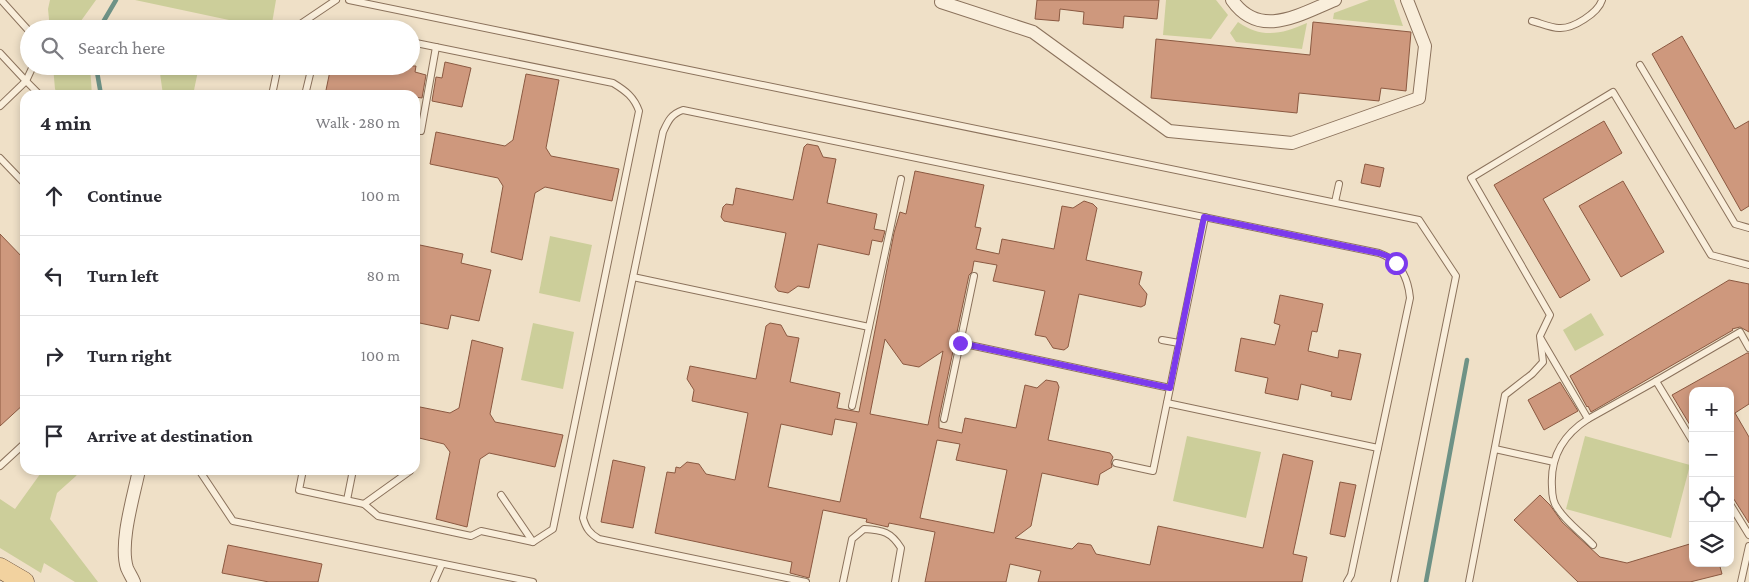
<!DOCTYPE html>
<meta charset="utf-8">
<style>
:root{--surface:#fff;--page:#f2f2f3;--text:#2b2b33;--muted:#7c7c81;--line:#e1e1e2}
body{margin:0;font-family:"Crimson Pro",serif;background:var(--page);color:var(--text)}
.controls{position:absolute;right:15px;bottom:15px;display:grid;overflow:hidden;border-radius:10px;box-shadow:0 2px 8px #0003}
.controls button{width:45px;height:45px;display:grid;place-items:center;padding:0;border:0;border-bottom:1px solid var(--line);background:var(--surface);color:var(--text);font:25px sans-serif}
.stop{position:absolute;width:15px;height:15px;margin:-11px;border:4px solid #7c3aed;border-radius:50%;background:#fff}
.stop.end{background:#7c3aed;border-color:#fff;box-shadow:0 1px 5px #0008}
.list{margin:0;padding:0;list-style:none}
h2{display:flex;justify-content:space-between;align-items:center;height:65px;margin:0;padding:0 20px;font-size:21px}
h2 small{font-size:16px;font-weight:400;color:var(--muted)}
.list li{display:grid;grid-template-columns:32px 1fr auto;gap:15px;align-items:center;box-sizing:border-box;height:80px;padding:0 20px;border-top:1px solid var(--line)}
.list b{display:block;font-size:19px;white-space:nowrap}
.list em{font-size:16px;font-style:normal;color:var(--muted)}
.icon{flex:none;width:28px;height:28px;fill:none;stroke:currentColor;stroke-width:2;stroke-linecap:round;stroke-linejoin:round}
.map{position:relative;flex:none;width:1749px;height:582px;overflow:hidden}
.search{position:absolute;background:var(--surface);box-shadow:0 2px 8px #0003;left:20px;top:20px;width:400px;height:55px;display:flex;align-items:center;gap:12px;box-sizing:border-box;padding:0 18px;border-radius:28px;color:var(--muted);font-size:19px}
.panel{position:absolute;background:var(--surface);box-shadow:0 2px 8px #0003;left:20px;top:90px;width:400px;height:385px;border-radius:15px}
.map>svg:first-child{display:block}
.green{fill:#ccce9a}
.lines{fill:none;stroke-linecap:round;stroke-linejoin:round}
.stream{stroke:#6e9286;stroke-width:4.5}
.building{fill:#ce987d;stroke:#8b5941;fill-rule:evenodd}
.lane-casing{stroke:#8b725c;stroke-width:8}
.street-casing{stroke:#8b725c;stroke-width:14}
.primary-casing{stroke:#594030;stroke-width:21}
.lane{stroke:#f9eedb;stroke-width:6}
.street{stroke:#f9eedb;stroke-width:12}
.primary{stroke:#f2d29f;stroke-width:20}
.route{stroke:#7c3aed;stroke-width:6}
</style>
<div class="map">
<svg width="1749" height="582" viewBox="0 0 1749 582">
<rect width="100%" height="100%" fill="#efe0c7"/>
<g class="green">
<polygon points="50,0 96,0 78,25 78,29 50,29 48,9"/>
<polygon points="135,0 276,0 271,29"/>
<polygon points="1166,0 1216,0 1228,15 1211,39 1163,35"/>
<polygon points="1369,0 1394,0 1403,26 1333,19 1334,13"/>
<path d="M1238,22C1262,39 1282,34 1307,23L1302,49L1236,42L1230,33Z"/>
<polygon points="53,66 90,66 92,95 58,95 55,89"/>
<polygon points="159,66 199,66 193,95 163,95"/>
<polygon points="550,236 592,245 580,302 539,293"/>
<polygon points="1591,313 1604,335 1575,351 1563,330"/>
<polygon points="533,323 574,332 563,389 521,380"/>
<polygon points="1187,436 1261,452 1246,518 1173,501"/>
<polygon points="1585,436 1690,465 1671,538 1566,509"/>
<polygon points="43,470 80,470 76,476 57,493 50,519 98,582 75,582 44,563 41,573 0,548 0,499 15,509"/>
</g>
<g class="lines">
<g class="stream">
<polyline points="99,29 116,0"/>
<polyline points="96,66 101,95"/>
<polyline points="1426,582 1467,360"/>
</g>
</g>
<g class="building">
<polygon points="1037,0 1159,0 1157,19 1124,16 1123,28 1083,24 1084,12 1060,9 1059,21 1035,19"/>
<polygon points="1313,22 1411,32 1406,91 1381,88 1379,101 1299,93 1297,113 1151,98 1156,39 1310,55"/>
<polygon points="1682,36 1735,129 1749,121 1749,206 1741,211 1652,54"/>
<polygon points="445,62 471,68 462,107 432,101 436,77 442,78"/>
<polygon points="331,66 416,66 415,72 426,75 422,98 415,97 415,95 325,95"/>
<polygon points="526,74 559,80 546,148 551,156 619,169 612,201 545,187 535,193 522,260 491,252 503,186 498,178 430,164 436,132 505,146 513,140"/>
<polygon points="1604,121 1622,153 1543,199 1590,280 1560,298 1494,185"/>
<polygon points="807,144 818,146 823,157 836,159 827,203 877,214 874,229 885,231 882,242 872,240 869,255 818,244 809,288 798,286 788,293 778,291 775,287 786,233 724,221 721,217 723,207 726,204 733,205 736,188 793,200 804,147"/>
<polygon points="1365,164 1384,168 1380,187 1361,183"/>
<path d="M915,171L984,185L975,227L981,228L976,249L999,254L1002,239L1054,249L1062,206L1073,208L1084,201L1093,204L1097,208L1086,260L1142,272L1139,284L1147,294L1145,305L1141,307L1079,294L1068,347L1064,350L1053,348L1046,337L1035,335L1045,291L993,281L997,265L974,261L972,272L969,275L939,418V428L962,433L965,418L1016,428L1025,385L1037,388L1046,380L1057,382L1059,387L1048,440L1110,453L1113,457L1111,462L1112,467L1100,474L1098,485L1042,473L1031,526L1015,538L1072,549L1078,543L1091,545L1096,554L1150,565L1158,526L1263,548L1283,454L1313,461L1293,554L1307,557L1302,582H1038L1041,571L1010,564L1006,582H925L935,532L889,523L888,527L866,522L867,519L823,510L809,578L790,573L792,562L655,533L667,472L675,473L676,467L680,468L687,462L699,464L706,474L735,480L748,413L692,401L694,390L687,379L690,366L756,379L766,326L770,323L781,325L787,336L799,338L790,382L840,393L837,408L859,412L894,233L900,212L906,214ZM885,339L903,364L919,367L943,351L928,425L870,414ZM835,419L857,423L840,502L768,487L781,424L832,435ZM937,440L960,444L956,460L1007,470L994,533L920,518Z"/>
<polygon points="1623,181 1664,252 1621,277 1579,206"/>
<polygon points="0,234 25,260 25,403 0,426"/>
<polygon points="415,244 463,254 461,263 491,270 479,321 451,315 448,329 415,322"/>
<polygon points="1729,280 1749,284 1749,332 1740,327 1732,329 1733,330 1591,412 1588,406 1587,407 1570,376"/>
<polygon points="1280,295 1323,304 1317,332 1312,331 1308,351 1338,358 1339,350 1361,354 1351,400 1331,396 1332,392 1301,384 1298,400 1265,393 1268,378 1235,371 1241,338 1275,345 1280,325 1274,323"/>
<polygon points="472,340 503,348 490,414 495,422 563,435 555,467 489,453 480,459 467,527 436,519 450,452 444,444 415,437 415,406 450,413 459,408"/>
<polygon points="1747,353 1749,353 1749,404 1735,413 1749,437 1749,523 1730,493 1730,391 1693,391 1693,430 1672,395"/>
<polygon points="1560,382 1578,411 1544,430 1528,400"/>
<polygon points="613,460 645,467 633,528 601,522"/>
<polygon points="1340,482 1356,485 1345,537 1330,534"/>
<polygon points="1540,495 1550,505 1562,522 1600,557 1627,563 1693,543 1693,563 1719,563 1722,574 1690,582 1578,582 1514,520"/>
<polygon points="228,545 322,564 318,582 269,582 222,573"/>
</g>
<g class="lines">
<g class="lane-casing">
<g id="lane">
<polyline points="1,0 29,31"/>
<polyline points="349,0 1419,220 1456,276 1394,582"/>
<path d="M1532,21C1540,23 1551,28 1559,28C1573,29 1598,13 1602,0"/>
<polyline points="293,29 336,0"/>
<polyline points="0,53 26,81 33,66"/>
<polyline points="1640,65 1735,224 1749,228"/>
<polyline points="272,95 278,66"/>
<polyline points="305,95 312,66"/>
<polyline points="0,106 26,81 40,95"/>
<polyline points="421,131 436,47"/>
<polyline points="0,158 25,184"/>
<polyline points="1335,202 1339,184"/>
<polyline points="633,277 869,327 852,406"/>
<polyline points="869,327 901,179"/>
<path d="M1541,339L1588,419C1563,435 1550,457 1552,487C1552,494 1553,503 1558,509C1566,522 1583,534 1593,545"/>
<polyline points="1162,340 1179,343"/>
<polyline points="960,343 974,276"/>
<polyline points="1167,403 1378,448"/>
<polyline points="944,419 960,343 1170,388"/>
<polyline points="1588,419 1656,381"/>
<polyline points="1693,442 1656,381 1740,332 1749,348"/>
<polyline points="1495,449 1554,462"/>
<polyline points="1116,463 1153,471 1205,217"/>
<polyline points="0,466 25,443"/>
<polyline points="199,470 233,521 533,582"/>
<path d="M303,470L299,490L364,504L378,516L471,536L481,531L533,542L553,529L639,111C634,97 626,91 613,83L411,42"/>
<polyline points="501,495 533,542"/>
<polyline points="347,500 353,470"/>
<polyline points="364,504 410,471"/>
<polyline points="1730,504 1749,535"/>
<polyline points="434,582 442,564"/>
<path d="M806,582L599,539C589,533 586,528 583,518L663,132C668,121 671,114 683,110L1379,253C1399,260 1408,277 1410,298L1351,575L1347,582"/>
<path d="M843,582L852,539L864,529C883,530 891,532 901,548L895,582"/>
<polyline points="1469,582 1505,395 1532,374 1543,362 1540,336 1550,315 1471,178 1613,92 1711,255 1749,265"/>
<polyline points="1741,582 1749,546"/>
</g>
</g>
<g class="street-casing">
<g id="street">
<path d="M1232,0C1260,40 1300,14 1335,0"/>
<polyline points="941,2 1033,32 1169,131 1292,143 1419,98 1425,46 1407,0"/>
<path d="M134,582C132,577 129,573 127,568C119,543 134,495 139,470"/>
</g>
</g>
<g class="primary-casing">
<polyline id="primary" points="0,568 24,582"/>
</g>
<use href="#lane" class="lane"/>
<use href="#street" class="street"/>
<use href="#primary" class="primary"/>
</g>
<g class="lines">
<polyline class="route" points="960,343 1170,388 1204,217 1379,253 1390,257 1396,263"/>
</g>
</svg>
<div class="controls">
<button>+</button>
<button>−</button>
<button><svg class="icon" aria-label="locate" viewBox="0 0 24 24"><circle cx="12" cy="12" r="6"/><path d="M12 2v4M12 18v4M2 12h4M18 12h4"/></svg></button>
<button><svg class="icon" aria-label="layers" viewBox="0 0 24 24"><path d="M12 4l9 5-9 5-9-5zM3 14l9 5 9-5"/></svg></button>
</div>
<div class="stop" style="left:1396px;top:263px"></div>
<div class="stop end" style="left:960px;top:343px"></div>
<div class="search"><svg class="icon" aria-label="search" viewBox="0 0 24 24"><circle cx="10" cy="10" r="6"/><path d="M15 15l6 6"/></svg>Search here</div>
<section class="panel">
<h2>4 min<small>Walk · 280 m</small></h2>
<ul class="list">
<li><svg class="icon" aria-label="ahead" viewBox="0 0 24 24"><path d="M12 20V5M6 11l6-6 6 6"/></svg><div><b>Continue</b></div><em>100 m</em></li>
<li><svg class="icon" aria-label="left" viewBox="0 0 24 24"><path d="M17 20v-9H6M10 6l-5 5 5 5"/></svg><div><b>Turn left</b></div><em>80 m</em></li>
<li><svg class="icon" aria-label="right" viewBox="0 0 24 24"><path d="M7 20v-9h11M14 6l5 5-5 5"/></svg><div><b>Turn right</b></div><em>100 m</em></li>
<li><svg class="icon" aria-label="arrive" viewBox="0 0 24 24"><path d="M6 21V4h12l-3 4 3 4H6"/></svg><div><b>Arrive at destination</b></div></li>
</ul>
</section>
</div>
